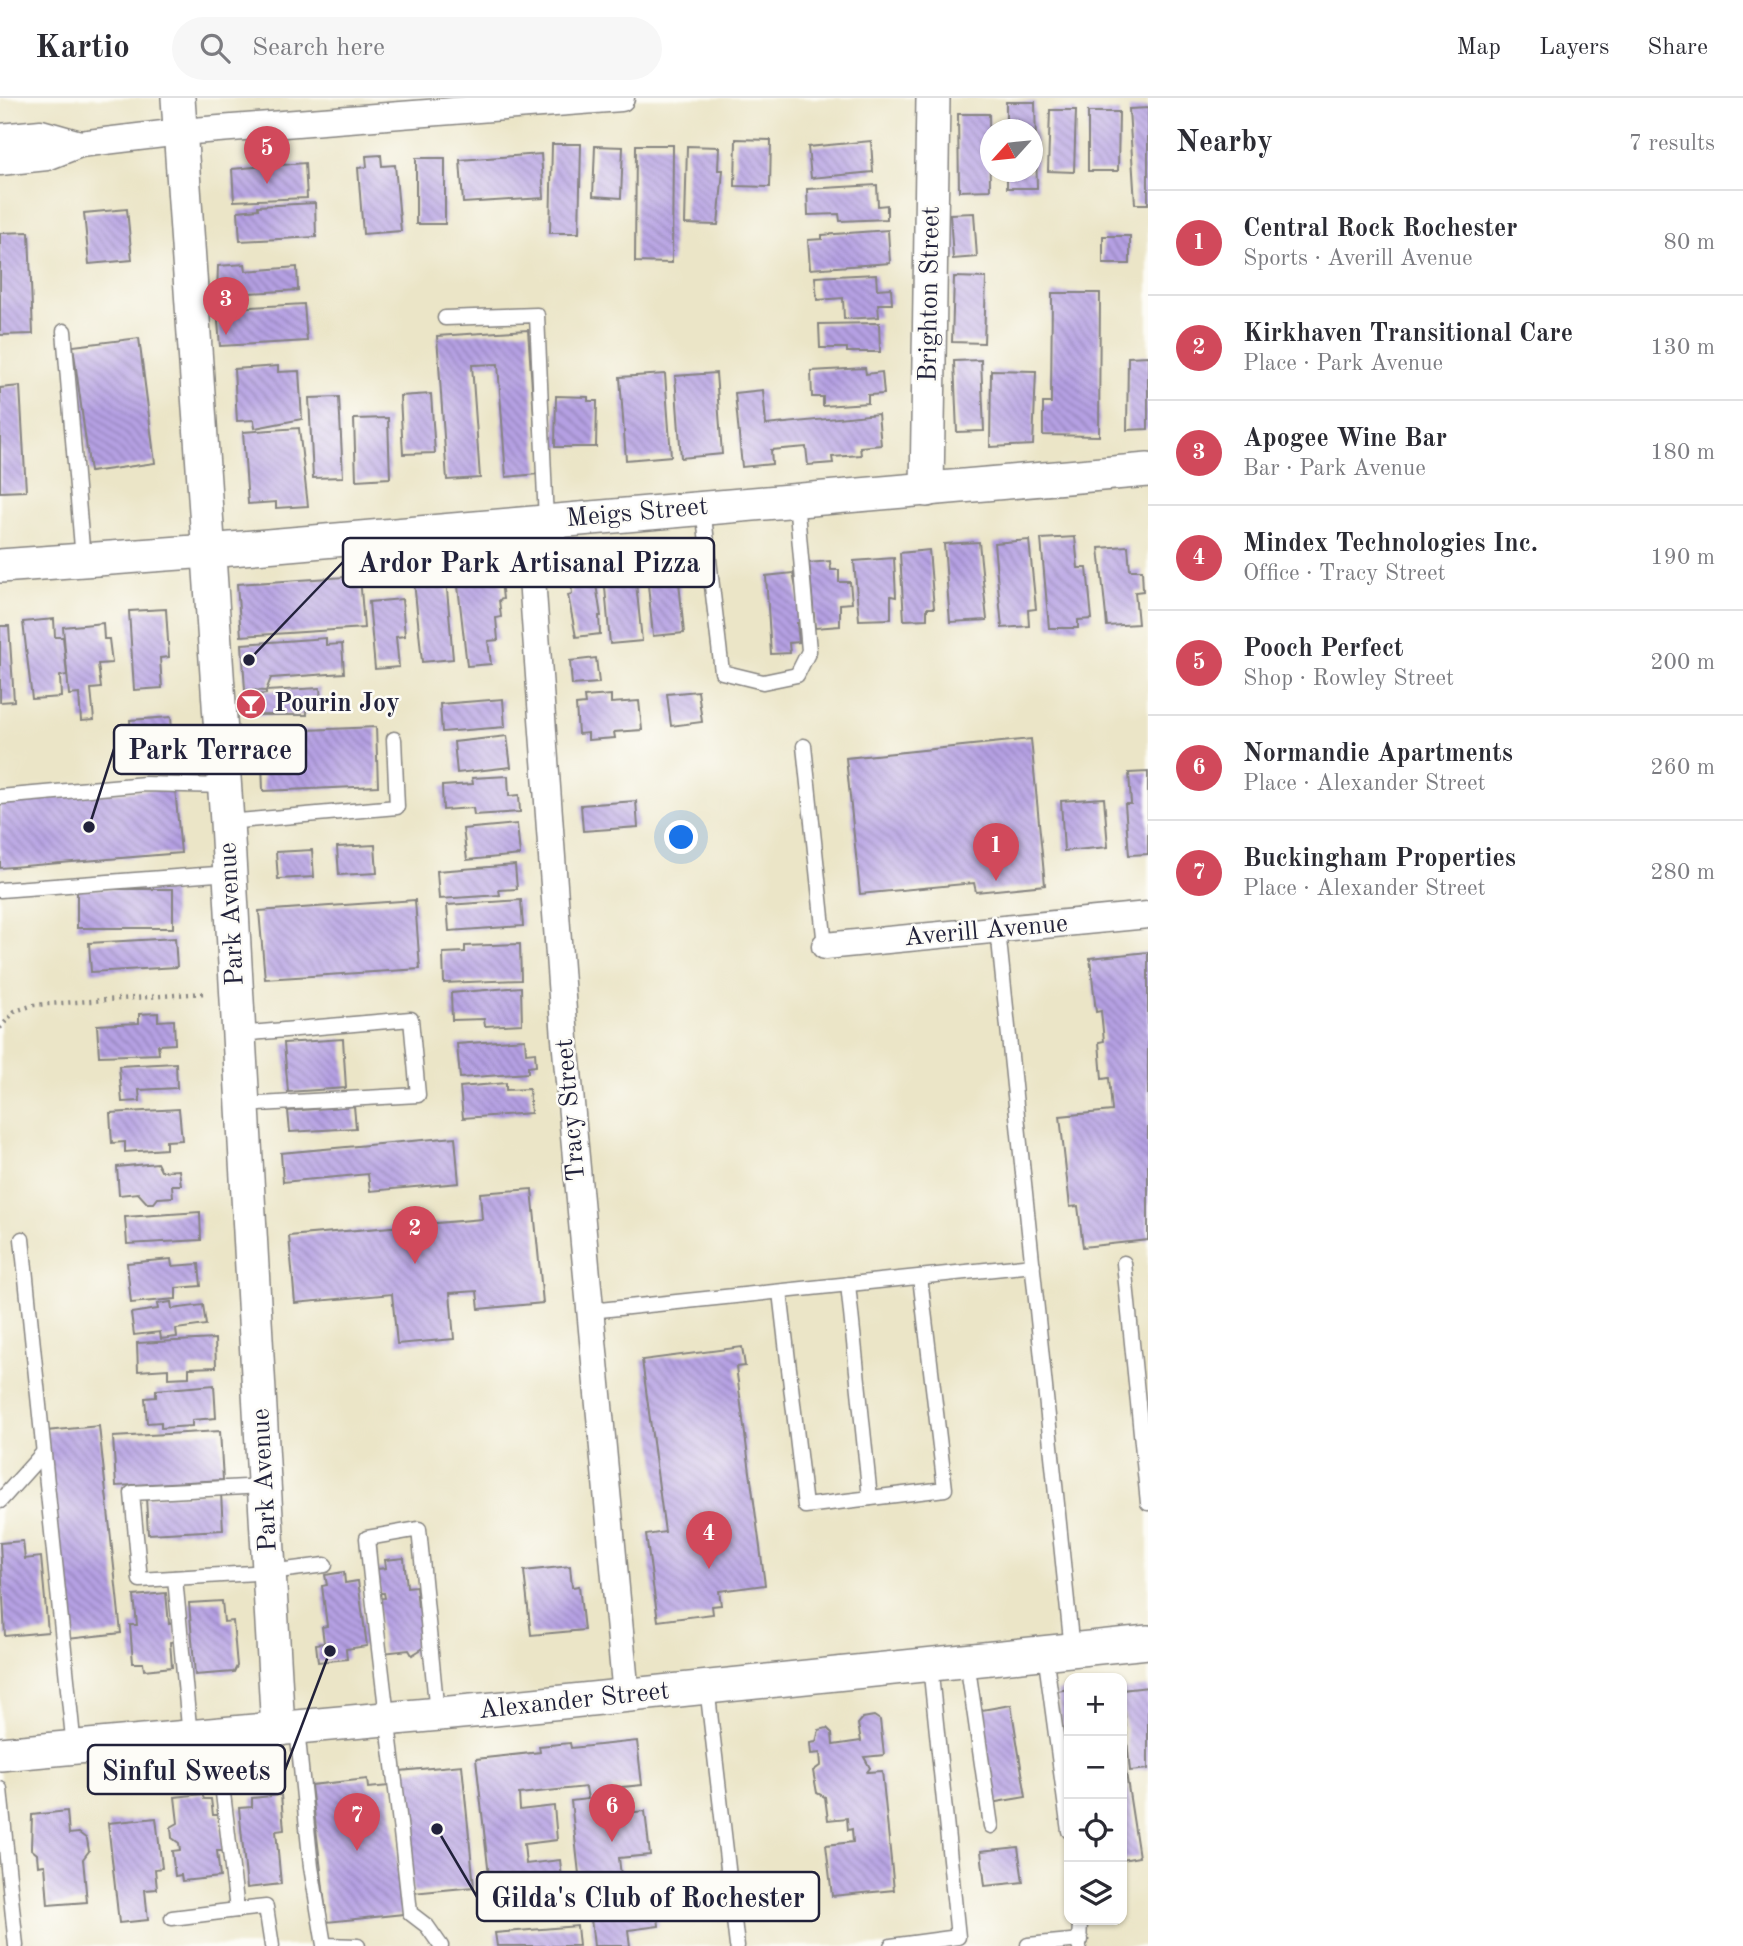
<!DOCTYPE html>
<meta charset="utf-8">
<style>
:root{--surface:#fff;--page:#f7f7f7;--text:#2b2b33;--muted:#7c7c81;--line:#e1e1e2;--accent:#d1495b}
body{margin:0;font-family:"Old Standard TT",serif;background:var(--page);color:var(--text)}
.controls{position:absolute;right:21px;bottom:21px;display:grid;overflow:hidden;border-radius:14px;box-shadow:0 2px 5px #0004}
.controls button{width:63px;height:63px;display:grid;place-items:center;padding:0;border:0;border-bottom:2px solid var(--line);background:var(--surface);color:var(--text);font:35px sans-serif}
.compass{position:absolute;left:980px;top:21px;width:63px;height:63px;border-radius:50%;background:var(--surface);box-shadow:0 2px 5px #0004;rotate:243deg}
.you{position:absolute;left:682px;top:740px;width:24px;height:24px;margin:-18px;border:5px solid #fff;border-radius:50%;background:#1a73e8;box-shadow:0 0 0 10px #1a73e833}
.badge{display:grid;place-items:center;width:46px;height:46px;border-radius:50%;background:var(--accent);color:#fff;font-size:23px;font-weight:700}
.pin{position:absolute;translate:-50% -58px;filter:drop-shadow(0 2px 4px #0008)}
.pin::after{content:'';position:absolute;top:37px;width:24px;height:21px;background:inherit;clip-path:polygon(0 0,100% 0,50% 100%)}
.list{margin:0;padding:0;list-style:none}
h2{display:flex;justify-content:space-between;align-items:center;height:91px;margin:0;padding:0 28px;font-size:30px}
h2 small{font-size:23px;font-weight:400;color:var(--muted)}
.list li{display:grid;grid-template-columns:46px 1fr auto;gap:21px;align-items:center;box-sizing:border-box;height:105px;padding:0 28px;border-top:2px solid var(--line)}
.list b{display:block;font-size:26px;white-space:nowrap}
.list p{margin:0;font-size:23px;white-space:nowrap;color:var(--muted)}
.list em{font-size:23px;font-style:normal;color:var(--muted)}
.icon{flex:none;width:38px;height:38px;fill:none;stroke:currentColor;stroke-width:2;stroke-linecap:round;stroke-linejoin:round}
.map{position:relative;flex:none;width:1148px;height:1848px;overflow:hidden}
header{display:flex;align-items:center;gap:42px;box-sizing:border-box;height:98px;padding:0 35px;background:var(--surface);border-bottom:2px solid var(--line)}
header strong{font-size:33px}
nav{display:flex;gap:38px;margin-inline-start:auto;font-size:24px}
.search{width:490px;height:63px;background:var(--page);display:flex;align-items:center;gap:18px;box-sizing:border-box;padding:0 24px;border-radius:38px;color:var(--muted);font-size:26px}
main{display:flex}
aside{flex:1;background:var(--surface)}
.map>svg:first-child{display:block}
.building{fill:url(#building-back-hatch)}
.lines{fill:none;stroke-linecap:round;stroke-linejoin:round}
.service-casing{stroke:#868481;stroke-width:17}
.minor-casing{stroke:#868481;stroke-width:29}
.tertiary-casing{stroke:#868481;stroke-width:36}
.path{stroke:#868481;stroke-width:4.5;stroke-dasharray:2 5;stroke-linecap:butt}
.service{stroke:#fff;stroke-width:14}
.minor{stroke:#fff;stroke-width:26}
.tertiary{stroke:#fff;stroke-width:33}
.labels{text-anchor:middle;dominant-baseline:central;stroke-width:5;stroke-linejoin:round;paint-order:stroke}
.street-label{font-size:26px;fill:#22223b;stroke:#fdfcf7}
.poi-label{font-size:26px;font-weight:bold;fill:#22223b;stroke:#fdfcf7;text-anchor:start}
.leader{fill:none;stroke:#22223b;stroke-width:2.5}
.callout-dot{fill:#22223b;stroke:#fdfcf7;stroke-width:2.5}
.callout{fill:#fdfcf7;stroke:#22223b;stroke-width:2.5}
.callout-label{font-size:28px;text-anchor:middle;font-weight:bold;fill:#22223b}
</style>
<header>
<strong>Kartio</strong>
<div class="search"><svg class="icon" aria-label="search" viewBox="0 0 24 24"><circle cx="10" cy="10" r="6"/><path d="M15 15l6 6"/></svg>Search here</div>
<nav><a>Map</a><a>Layers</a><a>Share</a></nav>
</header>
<main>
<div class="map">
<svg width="1148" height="1848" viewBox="0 0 1148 1848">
<defs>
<pattern id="building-back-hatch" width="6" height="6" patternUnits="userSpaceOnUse" patternTransform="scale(1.75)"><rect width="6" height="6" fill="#b5a0e3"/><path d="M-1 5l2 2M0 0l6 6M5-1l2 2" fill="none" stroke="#9382b9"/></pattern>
</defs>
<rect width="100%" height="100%" fill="#fdfcf7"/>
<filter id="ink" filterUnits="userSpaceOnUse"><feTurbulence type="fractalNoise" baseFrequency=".0143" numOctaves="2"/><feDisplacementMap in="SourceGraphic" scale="14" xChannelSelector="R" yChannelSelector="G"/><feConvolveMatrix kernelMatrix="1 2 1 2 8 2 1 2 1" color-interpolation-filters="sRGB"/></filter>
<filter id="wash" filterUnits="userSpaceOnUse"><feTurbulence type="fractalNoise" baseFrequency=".00686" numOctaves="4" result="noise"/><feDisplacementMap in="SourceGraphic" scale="28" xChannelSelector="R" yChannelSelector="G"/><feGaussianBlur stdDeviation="1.57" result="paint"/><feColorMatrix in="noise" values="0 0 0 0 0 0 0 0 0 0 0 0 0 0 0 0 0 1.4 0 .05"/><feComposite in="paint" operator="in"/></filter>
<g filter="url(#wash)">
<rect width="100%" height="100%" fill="#ebe5c7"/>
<g id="blocks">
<g class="building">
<polygon points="1006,4 1035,4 1037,90 1007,90 1007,74 1032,74 1032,32 1006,32"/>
<polygon points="1148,10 1148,106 1135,106 1129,11"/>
<polygon points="1050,12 1076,12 1074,74 1048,73"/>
<polygon points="1088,14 1119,14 1118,73 1088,73"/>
<polygon points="958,16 989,16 990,92 959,93"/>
<polygon points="736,41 771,42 770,89 735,88"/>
<polygon points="871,43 873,74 811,80 808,49"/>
<polygon points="552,46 581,46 579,135 550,135"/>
<polygon points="636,47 673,47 672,165 635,164"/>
<polygon points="595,48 623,49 621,100 593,98"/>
<polygon points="687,48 719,49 718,72 723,72 718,127 685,126"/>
<polygon points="541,56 544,100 463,105 460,62"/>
<polygon points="381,57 382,68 395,67 401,133 363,136 358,70 367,69 366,58"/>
<rect x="416" y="60" width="29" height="66"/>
<polygon points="305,65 307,100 234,103 232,71"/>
<polygon points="877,87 878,108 887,107 887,121 840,123 839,116 808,117 807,91"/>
<polygon points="315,105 316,139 240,143 238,113 258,111 258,108"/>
<polygon points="127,111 132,162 89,166 84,115"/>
<polygon points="974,115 977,159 953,161 950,116"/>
<polygon points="888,132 890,165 810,171 808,142 822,141 822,137"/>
<polygon points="29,134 33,236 0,237 0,135"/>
<rect x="1103" y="138" width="27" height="28"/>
<polygon points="245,166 246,173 297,169 298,192 217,197 218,168"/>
<polygon points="876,176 877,191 891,190 892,206 878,206 879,219 844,221 843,200 817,202 815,179"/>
<polygon points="954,179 986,180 984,245 952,244"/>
<polygon points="1052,195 1100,195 1099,338 1043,337 1043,305 1051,305"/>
<polygon points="304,206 307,243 220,248 217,211"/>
<polygon points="879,225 880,254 847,254 847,250 820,250 819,226"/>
<polygon points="528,232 538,376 506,379 498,266 472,267 480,380 447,382 437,238"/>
<polygon points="139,240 155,365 90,374 73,248"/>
<polygon points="1148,258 1148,331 1127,332 1128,259"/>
<polygon points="981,262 984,333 957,334 954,263"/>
<polygon points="278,268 278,274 299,273 302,321 255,330 254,322 237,323 234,271"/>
<polygon points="865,270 866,276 882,274 884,296 868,297 868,305 823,308 823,299 812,299 811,273"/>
<polygon points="991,272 1036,273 1033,347 990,349"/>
<polygon points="716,275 722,356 681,360 675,278"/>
<polygon points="665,276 671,358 626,362 620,279"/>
<polygon points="20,288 26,393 0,394 0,290"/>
<polygon points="763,292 766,327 878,316 881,347 860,349 861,357 832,359 833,365 808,367 806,349 771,352 772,366 742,369 735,295"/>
<polygon points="431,296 435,355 403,356 400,298"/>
<polygon points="556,298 588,299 588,303 597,303 596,349 555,349"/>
<polygon points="339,299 343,379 313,380 309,300"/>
<polygon points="388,320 390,380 356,382 354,321"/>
<polygon points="299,330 308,408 276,410 276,404 248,406 243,334"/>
<polygon points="1075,439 1078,470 1087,470 1092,521 1078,522 1078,530 1049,530 1041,441"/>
<polygon points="1029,442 1036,511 1028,512 1029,528 1002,530 994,445"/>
<polygon points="979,444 987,522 950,524 944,446"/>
<polygon points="1128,448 1130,472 1142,472 1143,493 1135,494 1138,526 1107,528 1099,450"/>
<polygon points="929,452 934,510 927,510 927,521 904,522 900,455"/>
<polygon points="894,460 896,499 891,498 891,521 859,522 854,463"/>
<polygon points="830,463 831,472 839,472 839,484 850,484 852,505 840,506 840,528 815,530 809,465"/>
<polygon points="500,474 503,501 499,502 501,519 496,520 498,542 488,543 491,566 467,568 457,479"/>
<polygon points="635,475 642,543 610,546 604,478"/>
<polygon points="793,475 803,525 797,525 799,544 789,545 790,555 771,556 766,478"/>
<polygon points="360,478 364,530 241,538 237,486"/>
<polygon points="446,480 453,561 422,564 414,483"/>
<polygon points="595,480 601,518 599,518 600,536 576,539 568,497 572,496 571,483"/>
<polygon points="679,484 684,535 653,538 648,487"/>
<polygon points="402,501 405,538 396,539 399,569 375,571 369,504"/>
<polygon points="166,511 169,559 160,560 162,590 134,592 129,513"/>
<polygon points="54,521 55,539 63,539 67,577 60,578 61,599 32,601 23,524"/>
<polygon points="103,525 104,541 109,541 112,565 98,566 101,590 91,591 94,622 81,623 79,596 69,597 63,529"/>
<polygon points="0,528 9,528 14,603 0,604"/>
<polygon points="326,540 326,547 342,546 344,575 271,580 266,593 320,590 321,604 307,605 307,617 244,617 242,598 266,596 266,593 245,592 242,546"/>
<polygon points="596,560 599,585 572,587 570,563"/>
<polygon points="698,593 702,624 671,628 667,596"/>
<polygon points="611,597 611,605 639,603 642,632 614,634 615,640 588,642 588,635 578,636 576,607 585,606 584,599"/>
<polygon points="503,601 505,629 442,634 440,606"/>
<polygon points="171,619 174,660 133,663 130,622"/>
<polygon points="376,629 378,688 263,693 261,634"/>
<polygon points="507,638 511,669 457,675 454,644"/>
<polygon points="1031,641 1045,787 976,794 974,785 860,796 846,660"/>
<polygon points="1148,674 1148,756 1129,757 1125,706 1131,706 1129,675"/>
<polygon points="508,678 509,698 519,697 520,714 474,717 473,710 443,712 442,688 473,686 472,680"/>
<polygon points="175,690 181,755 0,770 0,704"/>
<polygon points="1104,700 1108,749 1064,753 1061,703"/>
<polygon points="636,703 638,729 583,733 581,707"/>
<polygon points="517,726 520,757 467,762 463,731"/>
<polygon points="375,747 377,775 339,777 337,749"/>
<polygon points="312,752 314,779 278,781 276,754"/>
<polygon points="515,767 517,791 499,792 500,797 439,801 437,773"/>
<rect x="77" y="791" width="96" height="39"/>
<polygon points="415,802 420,871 265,881 259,813"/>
<polygon points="521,802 523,828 449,833 447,807"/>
<polygon points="175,840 177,869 91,874 89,845"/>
<polygon points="520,846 521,882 444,885 443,855 465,854 465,848"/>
<polygon points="1148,854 1148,1142 1083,1149 1078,1108 1070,1109 1060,1018 1112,1013 1109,980 1102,981 1099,944 1104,943 1101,913 1096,914 1090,860"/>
<polygon points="521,889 522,926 485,928 484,921 452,922 451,895"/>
<polygon points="158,915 158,923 174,922 175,946 158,947 159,956 99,958 97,927 139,925 139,916"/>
<polygon points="343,941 346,990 288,994 284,945"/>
<polygon points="525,941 526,955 535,954 536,968 528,969 528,975 460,980 457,946"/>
<polygon points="176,965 177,990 139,992 140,1003 122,1004 119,968"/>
<polygon points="506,985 506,992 529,991 531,1015 463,1020 460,989"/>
<polygon points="354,1008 356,1030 290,1034 288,1013"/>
<polygon points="179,1011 182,1042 166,1043 166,1051 125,1054 125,1044 112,1045 110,1015"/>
<polygon points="455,1039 459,1085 370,1093 368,1076 283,1084 281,1055"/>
<polygon points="157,1065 161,1073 179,1072 181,1087 172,1087 173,1099 158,1100 154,1105 147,1105 138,1095 119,1097 117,1069"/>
<polygon points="532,1091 543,1205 479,1211 477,1193 450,1195 454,1241 397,1246 392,1196 295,1205 289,1138 482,1121 480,1095"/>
<polygon points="200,1114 201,1142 127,1146 125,1119"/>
<polygon points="171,1161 172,1168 199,1166 201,1188 176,1190 176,1201 131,1205 127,1165"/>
<polygon points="171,1204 172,1211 203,1207 206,1227 176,1231 177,1239 161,1241 160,1234 134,1237 131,1215 158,1211 157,1206"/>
<polygon points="215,1241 216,1269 189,1270 189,1279 168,1280 168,1271 138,1273 137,1245"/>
<polygon points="742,1249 745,1268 736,1269 765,1487 719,1493 721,1507 712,1508 713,1516 658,1523 646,1437 665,1434 642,1262"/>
<polygon points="214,1287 216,1320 192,1322 192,1328 161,1330 161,1324 147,1325 145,1300 156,1299 156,1292"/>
<polygon points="99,1328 121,1535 68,1541 46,1333"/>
<polygon points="220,1333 223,1382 116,1388 113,1339"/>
<polygon points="221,1395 223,1432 148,1436 146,1399"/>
<polygon points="23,1443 25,1461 41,1459 48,1534 5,1538 0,1445"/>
<polygon points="404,1460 407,1489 416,1488 418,1509 425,1513 425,1549 412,1557 409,1552 383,1555 377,1501 385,1500 384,1495 380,1495 377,1471 386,1470 385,1462"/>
<polygon points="570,1468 572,1489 579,1488 584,1532 531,1537 524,1473"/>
<polygon points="344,1474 345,1485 358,1483 367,1548 346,1551 347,1561 318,1564 316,1546 324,1545 322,1529 327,1528 322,1488 327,1487 325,1477"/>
<polygon points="166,1495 169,1526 174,1525 176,1543 170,1544 172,1569 144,1572 143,1565 133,1565 130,1527 137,1527 134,1498"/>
<polygon points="222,1503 224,1524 233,1523 237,1568 234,1574 195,1577 189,1505"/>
<polygon points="1148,1589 1148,1671 1130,1673 1122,1592"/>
<polygon points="1069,1591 1069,1670 1068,1670 1057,1593"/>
<polygon points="1011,1607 1026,1699 990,1705 976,1613"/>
<polygon points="874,1618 880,1622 884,1657 864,1659 870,1670 867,1674 882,1673 894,1792 832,1798 826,1747 853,1744 852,1731 848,1732 847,1720 828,1722 825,1699 817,1695 813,1673 821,1667 820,1655 811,1656 810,1645 816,1644 819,1632 827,1630 832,1635 833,1647 861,1643 858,1626 863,1620"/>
<polygon points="637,1643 642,1687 612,1690 614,1716 645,1713 650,1757 619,1760 622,1787 654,1784 659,1828 628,1832 630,1848 594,1848 587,1785 580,1785 571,1703 588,1701 586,1689 519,1696 520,1712 554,1708 557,1742 524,1746 526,1766 560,1762 564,1798 492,1805 476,1661 540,1654 539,1648 570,1645 571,1650"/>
<polygon points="1122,1649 1139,1759 1122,1762"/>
<polygon points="462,1667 474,1789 413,1795 400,1673"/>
<polygon points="367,1681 368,1690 389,1688 403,1816 327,1824 311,1687"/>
<polygon points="202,1696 204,1701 211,1701 213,1717 219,1717 223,1753 217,1753 220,1779 182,1783 181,1777 175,1778 172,1753 180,1752 179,1745 172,1740 171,1729 178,1725 175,1699"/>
<polygon points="281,1697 284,1732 276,1733 281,1786 247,1790 239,1710 252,1709 252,1700"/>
<polygon points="67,1713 69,1736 79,1735 87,1741 89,1753 83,1761 87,1804 48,1807 45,1767 38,1768 37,1756 31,1751 32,1717"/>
<polygon points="156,1720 162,1770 155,1771 157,1791 145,1792 148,1822 119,1825 108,1725"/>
<polygon points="1018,1749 1023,1784 985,1788 981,1753"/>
<polygon points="577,1828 579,1848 497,1848 495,1835"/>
</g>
</g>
</g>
<g filter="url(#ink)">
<use href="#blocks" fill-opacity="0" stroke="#868481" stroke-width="2"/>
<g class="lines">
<g class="service-casing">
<g id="service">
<polyline points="445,220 537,217 546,423"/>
<polyline points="64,233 83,462"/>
<polyline points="703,410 722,574 763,584 797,577 809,553 796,402"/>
<polyline points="804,648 825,848"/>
<polyline points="0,699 145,686 225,688"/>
<polyline points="227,724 397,709 394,641"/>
<polyline points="0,792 230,775"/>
<polyline points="998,832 1072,1552"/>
<polyline points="239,936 411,921 418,997 243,1007"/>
<polyline points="22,1141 74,1650"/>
<polyline points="1124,1165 1148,1405"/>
<polyline points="848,1186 870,1400"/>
<polyline points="780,1194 805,1408 945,1391 920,1179"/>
<polyline points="590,1213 1033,1167"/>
<polyline points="265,1388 132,1395 140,1482 270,1474 325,1467"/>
<polyline points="0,1403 43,1355"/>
<polyline points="175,1480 190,1639"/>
<polyline points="1045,1555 1069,1733"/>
<polyline points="967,1563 991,1728"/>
<polyline points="707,1589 737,1848"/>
<path d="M437,1616L419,1431L367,1440C379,1565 397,1689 410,1815L427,1828L441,1848"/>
<polyline points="297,1630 311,1769 324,1847 358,1848"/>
<polyline points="216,1637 237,1812 266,1809 272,1848"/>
<polyline points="0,1691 16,1848"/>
<polyline points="172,1820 237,1812"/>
<polyline points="1028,1847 1081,1842"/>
<polyline points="891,1848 958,1839 930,1567"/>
<polyline points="1079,1848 1080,1822"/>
</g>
</g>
<g class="minor-casing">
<g id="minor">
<polyline points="0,39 41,35 80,46"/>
<polyline points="0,64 47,59 80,46 180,34 621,0"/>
<polyline points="528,424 565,941 626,1598"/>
<polyline points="825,848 1148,817"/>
</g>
</g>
<g class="tertiary-casing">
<g id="tertiary">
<polyline points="178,0 227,724 278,1632"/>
<polyline points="927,392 933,0"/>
<polyline points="0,468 208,453 1148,372"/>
<polyline points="0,1656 494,1611 1148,1544"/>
</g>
</g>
<polyline class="path" points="0,930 15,913 34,907 205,895"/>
<use href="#service" class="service"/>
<use href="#minor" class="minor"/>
<use href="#tertiary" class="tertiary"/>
</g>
</g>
<defs>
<g id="bar-disc" transform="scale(1.575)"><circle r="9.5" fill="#d1495b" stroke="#fdfcf7"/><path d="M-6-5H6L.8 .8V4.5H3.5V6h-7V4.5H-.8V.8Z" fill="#fff"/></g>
</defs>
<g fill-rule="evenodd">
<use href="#bar-disc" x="251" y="606"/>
</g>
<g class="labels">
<g class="street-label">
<text transform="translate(930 196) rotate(-89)">Brighton Street</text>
<text transform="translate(637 415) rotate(-5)">Meigs Street</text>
<text transform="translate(232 816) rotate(-93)">Park Avenue</text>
<text transform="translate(986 833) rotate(-5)">Averill Avenue</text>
<text transform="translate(571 1012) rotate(-95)">Tracy Street</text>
<text transform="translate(265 1382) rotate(-93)">Park Avenue</text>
<text transform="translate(574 1603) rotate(-6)">Alexander Street</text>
</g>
<g class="poi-label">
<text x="274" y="606">Pourin Joy</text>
</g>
</g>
<path class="leader" d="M249 562L343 464M89 729L114 651M330 1553L285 1672M437 1731L477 1799"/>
<g class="callout-dot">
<circle cx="249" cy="562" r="7"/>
<circle cx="89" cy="729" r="7"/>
<circle cx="330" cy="1553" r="7"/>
<circle cx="437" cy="1731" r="7"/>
</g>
<g class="callout">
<rect x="343" y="440" width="371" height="49" rx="7"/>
<rect x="114" y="627" width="192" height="49" rx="7"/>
<rect x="88" y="1647" width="197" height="49" rx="7"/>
<rect x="477" y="1774" width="342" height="49" rx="7"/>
</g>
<g class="callout-label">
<text x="529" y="474">Ardor Park Artisanal Pizza</text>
<text x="210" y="661">Park Terrace</text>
<text x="186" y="1682">Sinful Sweets</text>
<text x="648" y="1809">Gilda's Club of Rochester</text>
</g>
</svg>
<div class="controls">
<button>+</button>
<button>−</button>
<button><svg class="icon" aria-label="locate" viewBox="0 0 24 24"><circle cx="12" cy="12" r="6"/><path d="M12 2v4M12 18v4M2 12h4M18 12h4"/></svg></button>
<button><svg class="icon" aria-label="layers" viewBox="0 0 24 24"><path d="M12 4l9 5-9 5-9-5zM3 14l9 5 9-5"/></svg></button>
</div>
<svg class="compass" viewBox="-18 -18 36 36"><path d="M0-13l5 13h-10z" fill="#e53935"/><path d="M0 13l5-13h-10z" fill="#7c7c81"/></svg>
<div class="you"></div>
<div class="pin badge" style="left:996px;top:783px">1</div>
<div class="pin badge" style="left:415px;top:1166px">2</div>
<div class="pin badge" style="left:226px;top:237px">3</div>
<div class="pin badge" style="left:709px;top:1471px">4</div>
<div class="pin badge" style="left:267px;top:86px">5</div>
<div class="pin badge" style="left:612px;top:1744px">6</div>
<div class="pin badge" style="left:357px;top:1753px">7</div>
</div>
<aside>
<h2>Nearby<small>7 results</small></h2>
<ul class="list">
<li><span class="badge">1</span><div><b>Central Rock Rochester</b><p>Sports · Averill Avenue</p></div><em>80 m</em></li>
<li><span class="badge">2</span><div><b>Kirkhaven Transitional Care</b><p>Place · Park Avenue</p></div><em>130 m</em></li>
<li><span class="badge">3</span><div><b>Apogee Wine Bar</b><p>Bar · Park Avenue</p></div><em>180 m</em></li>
<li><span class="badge">4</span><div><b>Mindex Technologies Inc.</b><p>Office · Tracy Street</p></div><em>190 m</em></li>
<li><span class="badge">5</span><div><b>Pooch Perfect</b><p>Shop · Rowley Street</p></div><em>200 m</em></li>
<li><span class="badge">6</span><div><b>Normandie Apartments</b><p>Place · Alexander Street</p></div><em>260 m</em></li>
<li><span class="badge">7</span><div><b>Buckingham Properties</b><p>Place · Alexander Street</p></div><em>280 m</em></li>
</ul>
</aside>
</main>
